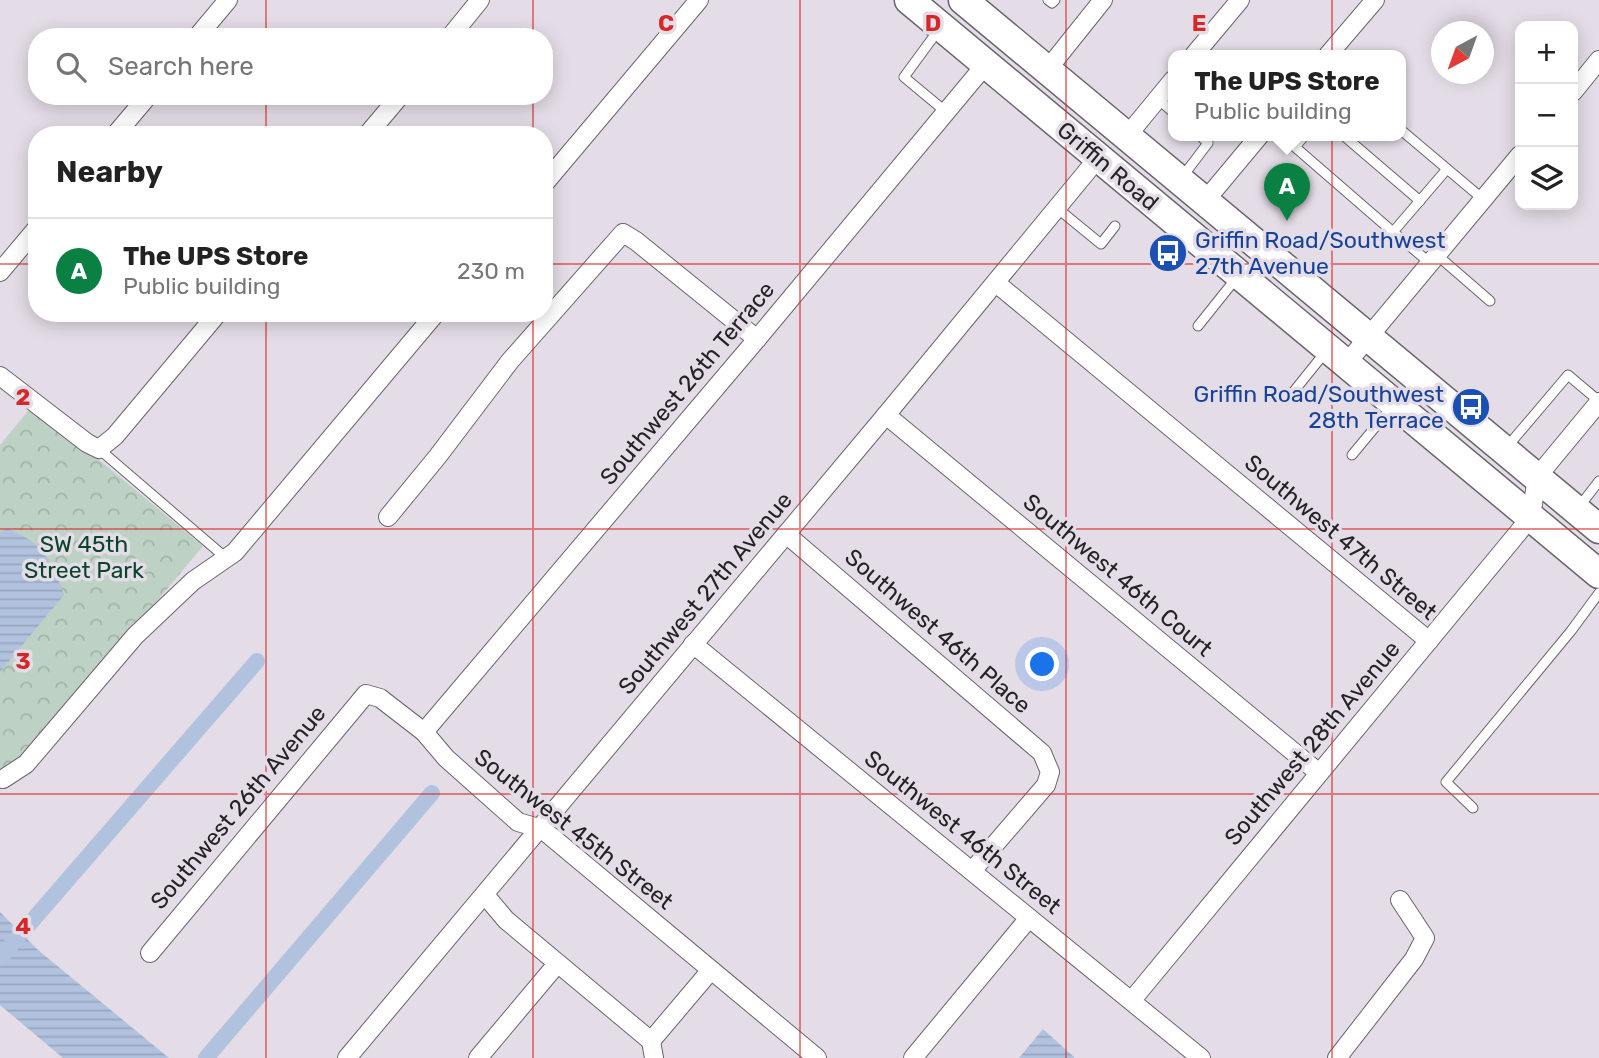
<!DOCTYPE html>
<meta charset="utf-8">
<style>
:root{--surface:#fff;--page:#f6f6f6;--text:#222;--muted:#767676;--line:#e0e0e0;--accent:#0b8043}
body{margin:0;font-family:Rubik,sans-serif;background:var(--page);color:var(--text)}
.controls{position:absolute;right:21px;top:21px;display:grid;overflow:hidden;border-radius:14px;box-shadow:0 4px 18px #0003}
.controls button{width:63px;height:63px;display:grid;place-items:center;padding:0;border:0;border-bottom:2px solid var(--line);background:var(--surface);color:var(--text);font:35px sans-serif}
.compass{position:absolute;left:1431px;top:21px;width:63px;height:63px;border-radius:50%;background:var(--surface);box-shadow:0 4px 18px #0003;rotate:221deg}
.you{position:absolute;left:1043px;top:665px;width:24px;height:24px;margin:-18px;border:5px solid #fff;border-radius:50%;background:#1a73e8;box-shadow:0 0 0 10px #1a73e833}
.badge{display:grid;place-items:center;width:46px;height:46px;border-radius:50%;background:var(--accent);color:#fff;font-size:23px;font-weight:700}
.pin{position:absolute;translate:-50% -58px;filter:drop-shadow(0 2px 4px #0008)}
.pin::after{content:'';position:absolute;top:37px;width:24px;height:21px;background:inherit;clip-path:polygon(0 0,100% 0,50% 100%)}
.popup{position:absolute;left:1168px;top:50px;width:238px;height:91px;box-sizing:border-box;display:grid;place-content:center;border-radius:14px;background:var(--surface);filter:drop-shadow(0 2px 5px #0005);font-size:23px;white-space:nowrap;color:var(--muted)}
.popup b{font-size:26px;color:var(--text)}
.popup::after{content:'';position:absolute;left:50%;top:100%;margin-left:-14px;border:14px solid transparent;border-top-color:var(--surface)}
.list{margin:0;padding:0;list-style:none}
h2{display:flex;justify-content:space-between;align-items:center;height:91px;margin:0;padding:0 28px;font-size:30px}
h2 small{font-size:23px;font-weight:400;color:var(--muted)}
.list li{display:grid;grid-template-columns:46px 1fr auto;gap:21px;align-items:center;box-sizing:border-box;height:105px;padding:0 28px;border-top:2px solid var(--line)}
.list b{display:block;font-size:26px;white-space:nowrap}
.list p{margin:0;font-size:23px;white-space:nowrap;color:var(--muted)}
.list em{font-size:23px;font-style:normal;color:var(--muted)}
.icon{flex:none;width:38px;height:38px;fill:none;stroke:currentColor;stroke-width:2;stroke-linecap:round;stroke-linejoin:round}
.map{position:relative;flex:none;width:1599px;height:1058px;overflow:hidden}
.search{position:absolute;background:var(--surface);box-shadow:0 4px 18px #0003;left:28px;top:28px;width:525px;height:77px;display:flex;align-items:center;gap:18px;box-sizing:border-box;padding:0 24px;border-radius:28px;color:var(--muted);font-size:26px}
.panel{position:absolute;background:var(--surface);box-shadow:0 4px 18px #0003;left:28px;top:126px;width:525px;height:196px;border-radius:28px}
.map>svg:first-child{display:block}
.park{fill:url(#park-crowns)}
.water{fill:url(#water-rules)}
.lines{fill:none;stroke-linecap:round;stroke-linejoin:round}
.canal{stroke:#b1c2df;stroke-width:16}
.lane-casing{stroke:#6c646d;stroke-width:11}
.street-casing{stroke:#6c646d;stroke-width:20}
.primary-casing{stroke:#6c646d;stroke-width:31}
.lane{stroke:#fff;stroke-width:9}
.street{stroke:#fff;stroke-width:18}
.primary{stroke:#fff;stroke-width:28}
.grid{fill:none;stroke:#d62828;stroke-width:2;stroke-opacity:0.55}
.labels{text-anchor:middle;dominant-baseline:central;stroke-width:7;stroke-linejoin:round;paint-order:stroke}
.street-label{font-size:23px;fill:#252226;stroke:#e4dce6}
.transit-label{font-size:23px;fill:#164399;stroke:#e4dce6;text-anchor:start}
.park-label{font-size:23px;fill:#08462c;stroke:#e4dce6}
.grid-label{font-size:23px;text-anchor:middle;font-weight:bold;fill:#d62828;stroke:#e4dce6;stroke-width:7;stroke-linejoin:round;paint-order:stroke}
</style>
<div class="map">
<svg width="1599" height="1058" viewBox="0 0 1599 1058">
<defs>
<pattern id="park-crowns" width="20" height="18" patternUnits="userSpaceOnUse" patternTransform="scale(1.75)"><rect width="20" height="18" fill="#bdd2c5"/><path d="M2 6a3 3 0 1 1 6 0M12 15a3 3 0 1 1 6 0" fill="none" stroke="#a2b4a9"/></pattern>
<pattern id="water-rules" width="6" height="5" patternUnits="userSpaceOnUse" patternTransform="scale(1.75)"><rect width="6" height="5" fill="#b1c2df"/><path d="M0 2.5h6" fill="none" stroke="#98a6bf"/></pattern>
</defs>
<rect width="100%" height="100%" fill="#e4dce6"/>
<polygon class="park" points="33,405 203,546 0,790 0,445"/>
<g class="water">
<path d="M7,529C42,541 53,562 64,595L0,672V532Z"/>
<polygon points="0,912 38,950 169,1058 63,1058 0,1005"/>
<polygon points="1043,1029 1074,1057 1074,1058 1019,1058"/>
</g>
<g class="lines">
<g class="canal">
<polyline points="0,958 257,661"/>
<polyline points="206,1058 432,793"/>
</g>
<g class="lane-casing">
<g id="lane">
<polyline points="1048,0 1052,3 1055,0"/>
<polyline points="940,28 904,77 946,112"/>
<polyline points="1158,99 1173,112"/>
<polyline points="1401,130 1484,200"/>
<polyline points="1305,135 1295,147 1393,232 1447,169"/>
<polyline points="1343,135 1420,201"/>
<polyline points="1183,176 1208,143 1199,135"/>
<polyline points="1057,208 1101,244 1115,226"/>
<polyline points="1393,232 1430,263"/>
<polyline points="1437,255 1490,301"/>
<polyline points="1198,326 1238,276"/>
<polyline points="1290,396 1327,350"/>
<polyline points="1507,447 1568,375 1599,401"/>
<polyline points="99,449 226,558"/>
<polyline points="1352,455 1391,408"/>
<polyline points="1579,507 1599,481"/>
<polyline points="1473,808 1446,782 1571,631 1599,593"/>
</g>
</g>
<g class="street-casing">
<g id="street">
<polyline points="197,37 228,0"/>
<polyline points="450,37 480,0"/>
<polyline points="1194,55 1240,0"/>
<polyline points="1328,55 1375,0"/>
<polyline points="1047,70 1103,0"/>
<polyline points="1573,92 1599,60"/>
<polyline points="115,135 148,96"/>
<polyline points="367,135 400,96"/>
<polyline points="1127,136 1173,80"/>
<polyline points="544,184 699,0"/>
<polyline points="1205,201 1260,135"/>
<polyline points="0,272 37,228"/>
<polyline points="996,283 1429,641"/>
<polyline points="1346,364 1520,155"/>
<polyline points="0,376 87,443 99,449 115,436 218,313"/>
<polyline points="886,415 1319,773"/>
<polyline points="388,517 438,456 510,361 623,233 636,241 757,339"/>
<polyline points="786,534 1042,753 1050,772 1046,785 972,871"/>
<polyline points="693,644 1201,1058"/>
<polyline points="424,732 757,339 986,64"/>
<polyline points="3,779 26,764 135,636 193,581 235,552 436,313"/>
<polyline points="485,895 506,920 651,1041 654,1058"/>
<polyline points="150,953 366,694 380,698 424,732 446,758 518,822 542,829 817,1058"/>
<polyline points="1132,1000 1531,517 1537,477 1599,402"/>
<polyline points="651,1041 711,970"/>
<polyline points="347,1058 886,415 1098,158"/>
<polyline points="478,1058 557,964"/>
<polyline points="913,1058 1029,918"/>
<polyline points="1337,1058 1414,959 1425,938 1400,900"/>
</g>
</g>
<g class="primary-casing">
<g id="primary">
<polyline points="909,0 1599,574"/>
<polyline points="963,0 1599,529"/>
</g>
</g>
<use href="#lane" class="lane"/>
<use href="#street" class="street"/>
<use href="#primary" class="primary"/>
</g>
<path class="grid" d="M266,0V37M533,0V37M800,0V1058M1066,0V1058M1332,0V1058M266,96V135M533,96V135M0,264H37M544,264H1599M266,313V1058M533,313V1058M0,529H1599M0,794H1599"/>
<defs>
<g id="bus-disc" transform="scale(2.0125)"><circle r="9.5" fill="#1a4fb4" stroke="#e4dce6"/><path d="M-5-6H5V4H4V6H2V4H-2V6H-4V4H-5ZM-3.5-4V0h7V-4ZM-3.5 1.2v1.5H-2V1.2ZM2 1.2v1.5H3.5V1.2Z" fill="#fff"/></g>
</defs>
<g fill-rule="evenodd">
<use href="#bus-disc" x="1168" y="253"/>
<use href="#bus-disc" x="1471" y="407"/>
</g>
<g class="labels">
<g class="street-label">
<text transform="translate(1108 166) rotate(40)">Griffin Road</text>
<text transform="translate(687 383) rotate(-50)">Southwest 26th Terrace</text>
<text transform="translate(1341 537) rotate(40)">Southwest 47th Street</text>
<text transform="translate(1118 575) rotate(40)">Southwest 46th Court</text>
<text transform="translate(705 593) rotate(-50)">Southwest 27th Avenue</text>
<text transform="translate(938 631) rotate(41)">Southwest 46th Place</text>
<text transform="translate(1312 743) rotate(-50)">Southwest 28th Avenue</text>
<text transform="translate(238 807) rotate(-50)">Southwest 26th Avenue</text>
<text transform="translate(574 829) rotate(38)">Southwest 45th Street</text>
<text transform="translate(963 832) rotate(39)">Southwest 46th Street</text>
</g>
<g class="transit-label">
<text x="1195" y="240">Griffin Road/Southwest<tspan x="1195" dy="26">27th Avenue</tspan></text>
<text x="1444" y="394" text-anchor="end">Griffin Road/Southwest<tspan x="1444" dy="26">28th Terrace</tspan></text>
</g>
<g class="park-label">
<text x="84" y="544">SW 45th<tspan x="84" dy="26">Street Park</tspan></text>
</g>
</g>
<g class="grid-label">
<text x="666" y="31">C</text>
<text x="933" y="31">D</text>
<text x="1199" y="31">E</text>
<text x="23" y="405">2</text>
<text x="23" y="669">3</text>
<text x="23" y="934">4</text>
</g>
</svg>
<div class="controls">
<button>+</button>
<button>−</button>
<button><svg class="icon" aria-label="layers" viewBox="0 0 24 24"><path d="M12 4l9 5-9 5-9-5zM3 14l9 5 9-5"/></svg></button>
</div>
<svg class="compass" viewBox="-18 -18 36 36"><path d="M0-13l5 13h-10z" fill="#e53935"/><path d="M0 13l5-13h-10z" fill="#767676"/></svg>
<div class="you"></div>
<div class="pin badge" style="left:1287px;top:221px">A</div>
<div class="popup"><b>The UPS Store</b>Public building</div>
<div class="search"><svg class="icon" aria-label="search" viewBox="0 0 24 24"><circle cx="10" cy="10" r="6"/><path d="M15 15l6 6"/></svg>Search here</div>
<section class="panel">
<h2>Nearby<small></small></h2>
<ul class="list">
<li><span class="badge">A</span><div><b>The UPS Store</b><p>Public building</p></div><em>230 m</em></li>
</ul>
</section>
</div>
